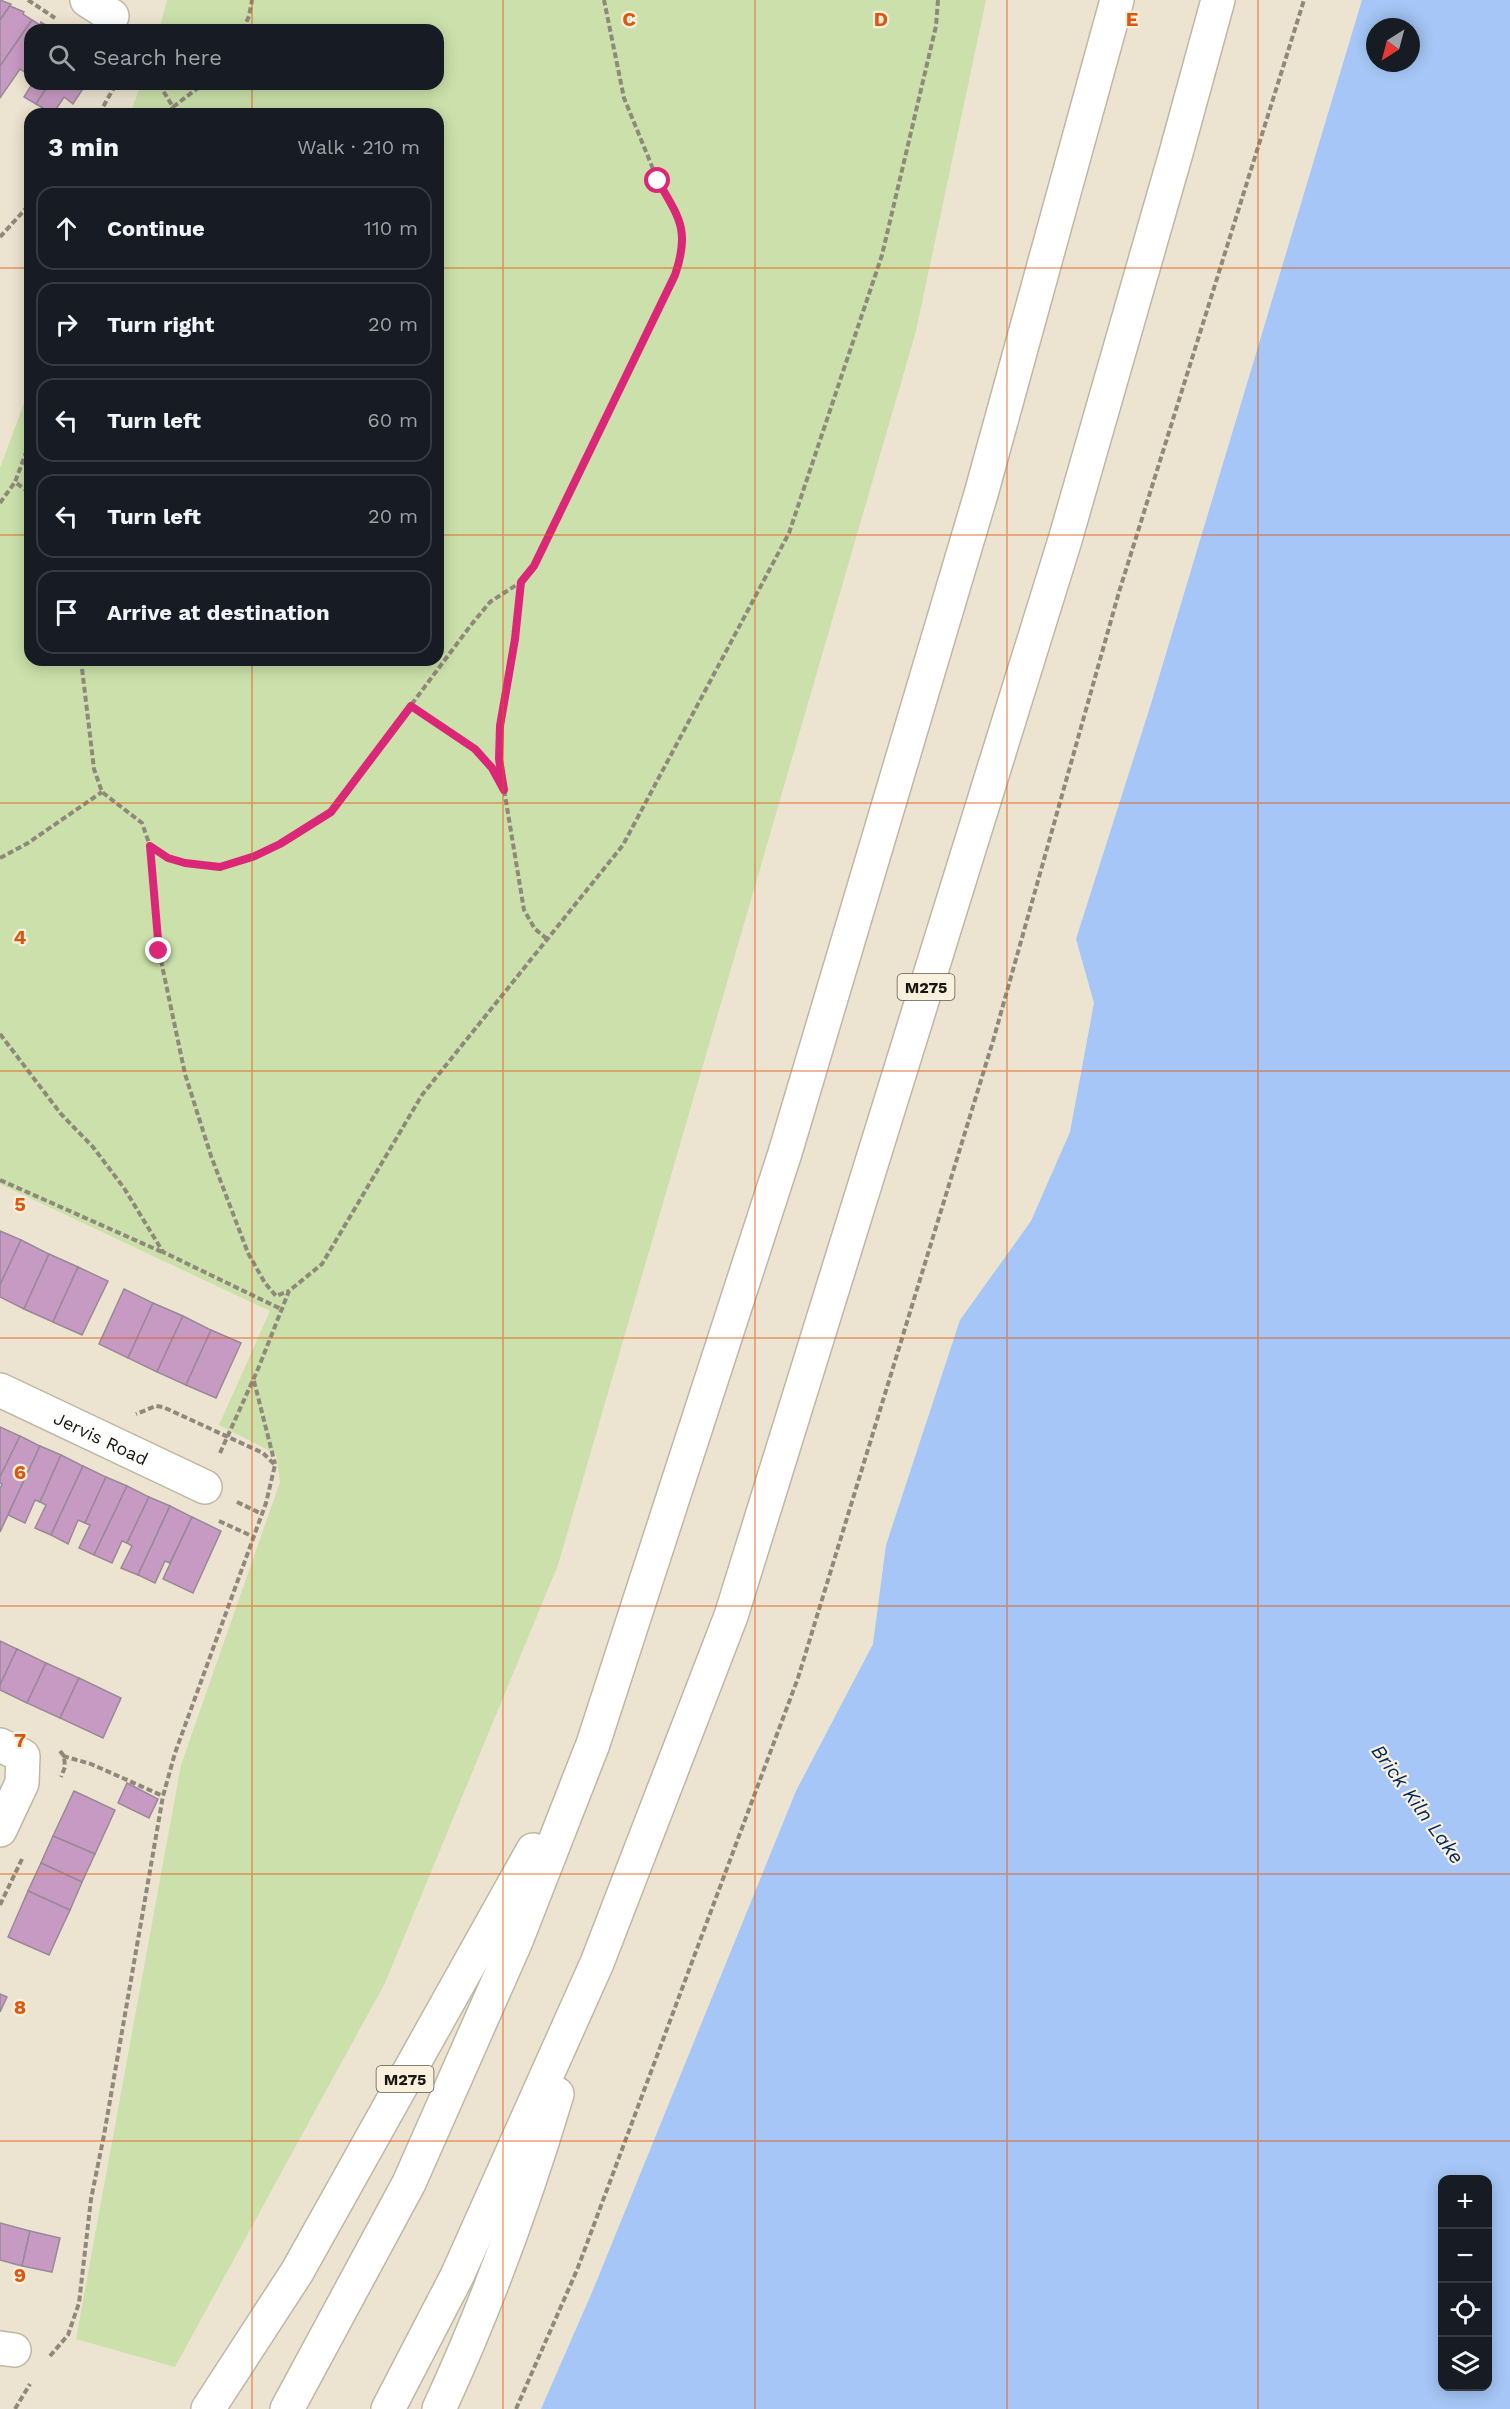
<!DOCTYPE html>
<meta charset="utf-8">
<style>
:root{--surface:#171b24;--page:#20242c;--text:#f1f3f6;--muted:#9ea1a6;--line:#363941}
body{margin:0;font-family:"Work Sans",sans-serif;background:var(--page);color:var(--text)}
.controls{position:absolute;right:18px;bottom:18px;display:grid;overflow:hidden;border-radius:12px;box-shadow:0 3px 15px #0003}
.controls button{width:54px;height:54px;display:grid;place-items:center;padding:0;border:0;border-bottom:2px solid var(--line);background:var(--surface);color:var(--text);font:30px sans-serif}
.compass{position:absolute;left:1366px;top:18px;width:54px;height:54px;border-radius:50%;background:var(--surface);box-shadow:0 3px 15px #0003;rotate:216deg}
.stop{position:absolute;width:18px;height:18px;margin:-14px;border:4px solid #db2777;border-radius:50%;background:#fff}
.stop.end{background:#db2777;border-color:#fff;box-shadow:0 2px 6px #0008}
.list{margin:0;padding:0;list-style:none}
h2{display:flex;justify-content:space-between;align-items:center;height:78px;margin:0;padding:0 24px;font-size:26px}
h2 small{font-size:20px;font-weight:400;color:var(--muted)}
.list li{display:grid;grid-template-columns:39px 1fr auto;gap:18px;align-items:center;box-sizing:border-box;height:84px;margin:0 12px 12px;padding:0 12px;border:2px solid var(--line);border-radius:18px}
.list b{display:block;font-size:22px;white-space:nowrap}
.list em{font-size:20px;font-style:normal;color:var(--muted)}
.icon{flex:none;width:33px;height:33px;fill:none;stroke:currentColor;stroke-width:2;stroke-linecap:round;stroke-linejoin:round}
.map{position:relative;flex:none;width:1510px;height:2409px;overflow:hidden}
.search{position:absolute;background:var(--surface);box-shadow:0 3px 15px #0003;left:24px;top:24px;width:420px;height:66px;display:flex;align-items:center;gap:15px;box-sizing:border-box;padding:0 21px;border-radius:18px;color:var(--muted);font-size:22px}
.panel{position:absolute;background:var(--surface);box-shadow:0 3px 15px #0003;left:24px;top:108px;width:420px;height:558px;border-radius:18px}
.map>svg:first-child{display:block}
.green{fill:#cbe0aa}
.water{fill:#a5c6f6;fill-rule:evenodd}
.building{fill:#c79ac3;stroke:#998998;stroke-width:1.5}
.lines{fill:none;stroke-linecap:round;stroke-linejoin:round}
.minor-casing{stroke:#bfb7a4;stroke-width:36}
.highway-casing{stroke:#bfb7a4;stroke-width:36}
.path{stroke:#8f897b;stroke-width:4;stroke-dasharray:6 3;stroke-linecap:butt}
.minor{stroke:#fff;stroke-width:33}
.highway{stroke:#fff;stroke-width:33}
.route{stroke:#db2777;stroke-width:8}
.grid{fill:none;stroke:#de560c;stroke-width:1.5;stroke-opacity:0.55}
.labels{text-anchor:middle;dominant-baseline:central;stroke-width:4.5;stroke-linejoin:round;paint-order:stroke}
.shield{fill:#f9f1dd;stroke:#5d584e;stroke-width:1.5}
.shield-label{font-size:16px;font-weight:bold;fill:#1a1710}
.street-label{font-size:18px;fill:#1a1710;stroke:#f9f1dd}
.water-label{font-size:20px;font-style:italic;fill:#00285f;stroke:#f9f1dd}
.grid-label{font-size:20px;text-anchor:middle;font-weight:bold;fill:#de560c;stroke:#f9f1dd;stroke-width:4.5;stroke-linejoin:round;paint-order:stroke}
</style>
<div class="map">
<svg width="1510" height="2409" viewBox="0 0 1510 2409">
<rect width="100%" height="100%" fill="#ece4d0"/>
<polygon class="green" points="167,0 986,0 916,331 558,1565 385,1983 175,2367 76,2339 181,1765 280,1482 276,1454 219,1425 270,1311 0,1184 0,468 30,387 30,660 438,660 438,114 130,114 141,84 438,84 438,30 159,30"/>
<path class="water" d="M1362,0H1510V2409H541L593,2290L796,1791L873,1644L886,1545L960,1320L1031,1221L1070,1132L1094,1003L1076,939L1150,707ZM1375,27H1411V63H1375ZM1442,2180H1488V2386H1442Z"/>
<g class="building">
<polygon points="0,0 11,4 0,20"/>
<polygon points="10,6 24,12 23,14 32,20 0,66 0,20"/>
<polygon points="32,20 40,25 41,22 51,28 30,30 30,70 27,74 20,69 0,98 0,66"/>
<polygon points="32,84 49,84 36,104 24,97"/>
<polygon points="49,84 86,84 73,104 64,97 53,114 36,104"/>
<polygon points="0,1231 21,1240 0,1285"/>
<polygon points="21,1240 49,1254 24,1309 0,1297 0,1285"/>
<polygon points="49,1254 78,1267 53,1322 24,1309"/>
<polygon points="78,1267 108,1281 82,1335 53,1322"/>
<polygon points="124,1289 153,1303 128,1358 99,1344"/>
<polygon points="153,1303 183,1316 157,1372 128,1358"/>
<polygon points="183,1316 211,1330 186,1385 157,1372"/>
<polygon points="211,1330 241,1343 216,1398 186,1385"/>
<polygon points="0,1427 20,1436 0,1477"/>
<polygon points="20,1436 40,1446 0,1532 0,1489 2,1484 0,1483 0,1477"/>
<polygon points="40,1446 61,1455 40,1502 35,1500 25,1523 8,1515"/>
<polygon points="61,1455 83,1466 51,1535 35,1528 46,1505 40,1502"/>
<polygon points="83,1466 106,1477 85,1523 78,1520 68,1544 51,1535"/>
<polygon points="106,1477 127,1486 94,1555 79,1548 90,1525 85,1523"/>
<polygon points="127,1486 149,1497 127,1543 122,1541 112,1563 94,1555"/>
<polygon points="149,1497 170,1506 138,1575 121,1568 132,1546 127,1543"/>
<polygon points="170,1506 192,1517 170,1563 165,1561 155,1583 138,1575"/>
<polygon points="192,1517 221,1531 193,1593 163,1579"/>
<polygon points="0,1641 17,1649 0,1685"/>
<polygon points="17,1649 46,1663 27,1703 0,1690 0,1685"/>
<polygon points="46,1663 79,1678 60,1718 27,1703"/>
<polygon points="79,1678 121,1698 103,1738 60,1718"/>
<polygon points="127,1783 158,1799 149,1818 118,1803"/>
<polygon points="74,1791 115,1810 95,1854 53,1836"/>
<polygon points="53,1836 95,1854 82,1882 41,1863"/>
<polygon points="41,1863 82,1882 70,1910 28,1891"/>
<polygon points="28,1891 70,1910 49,1955 8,1937"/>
<polygon points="0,1994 7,1997 0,2012"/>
<polygon points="0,2223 30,2231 22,2266 0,2260"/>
<polygon points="30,2231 60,2238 52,2272 22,2266"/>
</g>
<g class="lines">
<g class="minor-casing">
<g id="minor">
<polyline points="87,0 112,16"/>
<path id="s1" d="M0,1390L205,1487"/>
<polyline points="0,1745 23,1756 22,1783 0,1830"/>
<polyline points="0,2348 14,2350"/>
</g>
</g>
<g class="highway-casing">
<g id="highway">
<polyline points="208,2409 297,2272 533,1850"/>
<polyline points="287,2409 409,2183 516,1941 593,1744 785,1153 981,494 1117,0"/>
<polyline points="388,2409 457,2276 597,1963 731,1616 1065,540 1176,153 1218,0"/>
<path d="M439,2409C486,2307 525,2201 557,2094"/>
</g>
</g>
<g class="path">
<polyline points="28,0 55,18"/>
<polyline points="243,30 249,16 252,0"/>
<polyline points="159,84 173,107 169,114"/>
<polyline points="173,107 203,84"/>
<polyline points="99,114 116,84"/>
<polyline points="0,237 30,204"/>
<polyline points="30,442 15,482 30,493"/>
<polyline points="0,503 15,482"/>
<polyline points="81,660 94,769 102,792 142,823 150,846 159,951 185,1074 211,1156 248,1253 265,1283 276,1296 289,1291"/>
<path d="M411,706C447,730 482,747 502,787"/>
<polyline points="151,846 168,858 185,863 220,867 255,856 280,844 331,812 471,625 490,602 521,582"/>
<polyline points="0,858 28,843 102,792"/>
<polyline points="547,939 535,929 524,910 499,759 500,726 515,639 521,582 534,566 675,275 682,255 684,238 681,223 658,181 624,98 604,0"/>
<polyline points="0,1034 61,1114 93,1147 124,1188 163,1252 283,1310"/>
<polyline points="0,1180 162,1252"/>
<polyline points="254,1381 275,1464"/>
<polyline points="220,1453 258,1369 289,1291 322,1264 422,1095 623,845 789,533 882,255 936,26 938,0"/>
<polyline points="237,1502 262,1514"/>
<polyline points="219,1521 254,1537"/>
<polyline points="60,1751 64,1756 65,1767 61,1777"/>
<polyline points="63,1756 91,1764 163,1796"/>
<polyline points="0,1905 22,1859"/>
<polyline points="50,2356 68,2335 79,2303 91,2199 104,2135 163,1796 175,1753 266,1503 275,1465 263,1453 163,1407 156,1406 136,1414"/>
<polyline points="15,2409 30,2384"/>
<polyline points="516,2409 577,2270 798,1678 993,1041 1119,592 1304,0"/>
</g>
<use href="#minor" class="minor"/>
<use href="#highway" class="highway"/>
</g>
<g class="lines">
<path class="route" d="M159,951L150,846L168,858L185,863L220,867L255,856L280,844L331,812L411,706L475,749L492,768L504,790L499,759L500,726L515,639L521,582L534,566L675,275C690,231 680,219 658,181"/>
</g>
<path class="grid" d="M252,0V30M503,0V2409M755,0V2409M1007,0V2409M1258,0V2409M252,84V114M0,268H30M438,268H1510M0,535H30M438,535H1510M252,660V2409M0,803H1510M0,1071H1510M0,1338H1510M0,1606H1510M0,1874H1510M0,2141H1510"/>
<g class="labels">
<g class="shield">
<rect x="897.5" y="974" width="57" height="26" rx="4.5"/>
<rect x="376.5" y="2066" width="57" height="26" rx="4.5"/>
</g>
<g class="shield-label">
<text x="926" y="987">M275</text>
<text x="405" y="2079">M275</text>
</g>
<g class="street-label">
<text stroke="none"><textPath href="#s1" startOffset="112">Jervis Road</textPath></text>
</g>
<g class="water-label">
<text transform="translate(1418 1804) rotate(54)">Brick Kiln Lake</text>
</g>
</g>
<g class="grid-label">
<text x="629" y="26">C</text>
<text x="881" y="26">D</text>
<text x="1132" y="26">E</text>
<text x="20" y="944">4</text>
<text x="20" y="1211">5</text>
<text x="20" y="1479">6</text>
<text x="20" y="1747">7</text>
<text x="20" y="2014">8</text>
<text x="20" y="2282">9</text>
</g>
</svg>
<div class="controls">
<button>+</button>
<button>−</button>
<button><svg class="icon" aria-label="locate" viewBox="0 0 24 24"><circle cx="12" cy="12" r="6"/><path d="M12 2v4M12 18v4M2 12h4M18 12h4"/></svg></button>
<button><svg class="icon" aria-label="layers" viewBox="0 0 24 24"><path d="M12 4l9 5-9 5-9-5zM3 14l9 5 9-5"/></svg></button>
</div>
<svg class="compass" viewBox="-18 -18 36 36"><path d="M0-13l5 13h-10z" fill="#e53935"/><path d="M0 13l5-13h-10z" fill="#9ea1a6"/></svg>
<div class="stop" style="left:658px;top:181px"></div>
<div class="stop end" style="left:159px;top:951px"></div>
<div class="search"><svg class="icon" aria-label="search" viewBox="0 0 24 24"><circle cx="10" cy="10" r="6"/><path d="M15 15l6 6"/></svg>Search here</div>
<section class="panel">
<h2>3 min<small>Walk · 210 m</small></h2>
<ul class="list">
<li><svg class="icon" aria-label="ahead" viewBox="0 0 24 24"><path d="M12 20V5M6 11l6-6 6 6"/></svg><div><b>Continue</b></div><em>110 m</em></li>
<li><svg class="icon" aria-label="right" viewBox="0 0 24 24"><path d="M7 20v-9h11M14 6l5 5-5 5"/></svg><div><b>Turn right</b></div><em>20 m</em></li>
<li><svg class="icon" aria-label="left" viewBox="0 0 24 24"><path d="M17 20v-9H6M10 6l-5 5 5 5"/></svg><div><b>Turn left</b></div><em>60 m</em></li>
<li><svg class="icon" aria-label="left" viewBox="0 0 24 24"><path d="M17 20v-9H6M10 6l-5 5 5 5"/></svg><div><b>Turn left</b></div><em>20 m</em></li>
<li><svg class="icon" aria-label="arrive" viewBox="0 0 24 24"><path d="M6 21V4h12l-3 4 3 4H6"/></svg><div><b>Arrive at destination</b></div></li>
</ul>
</section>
</div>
